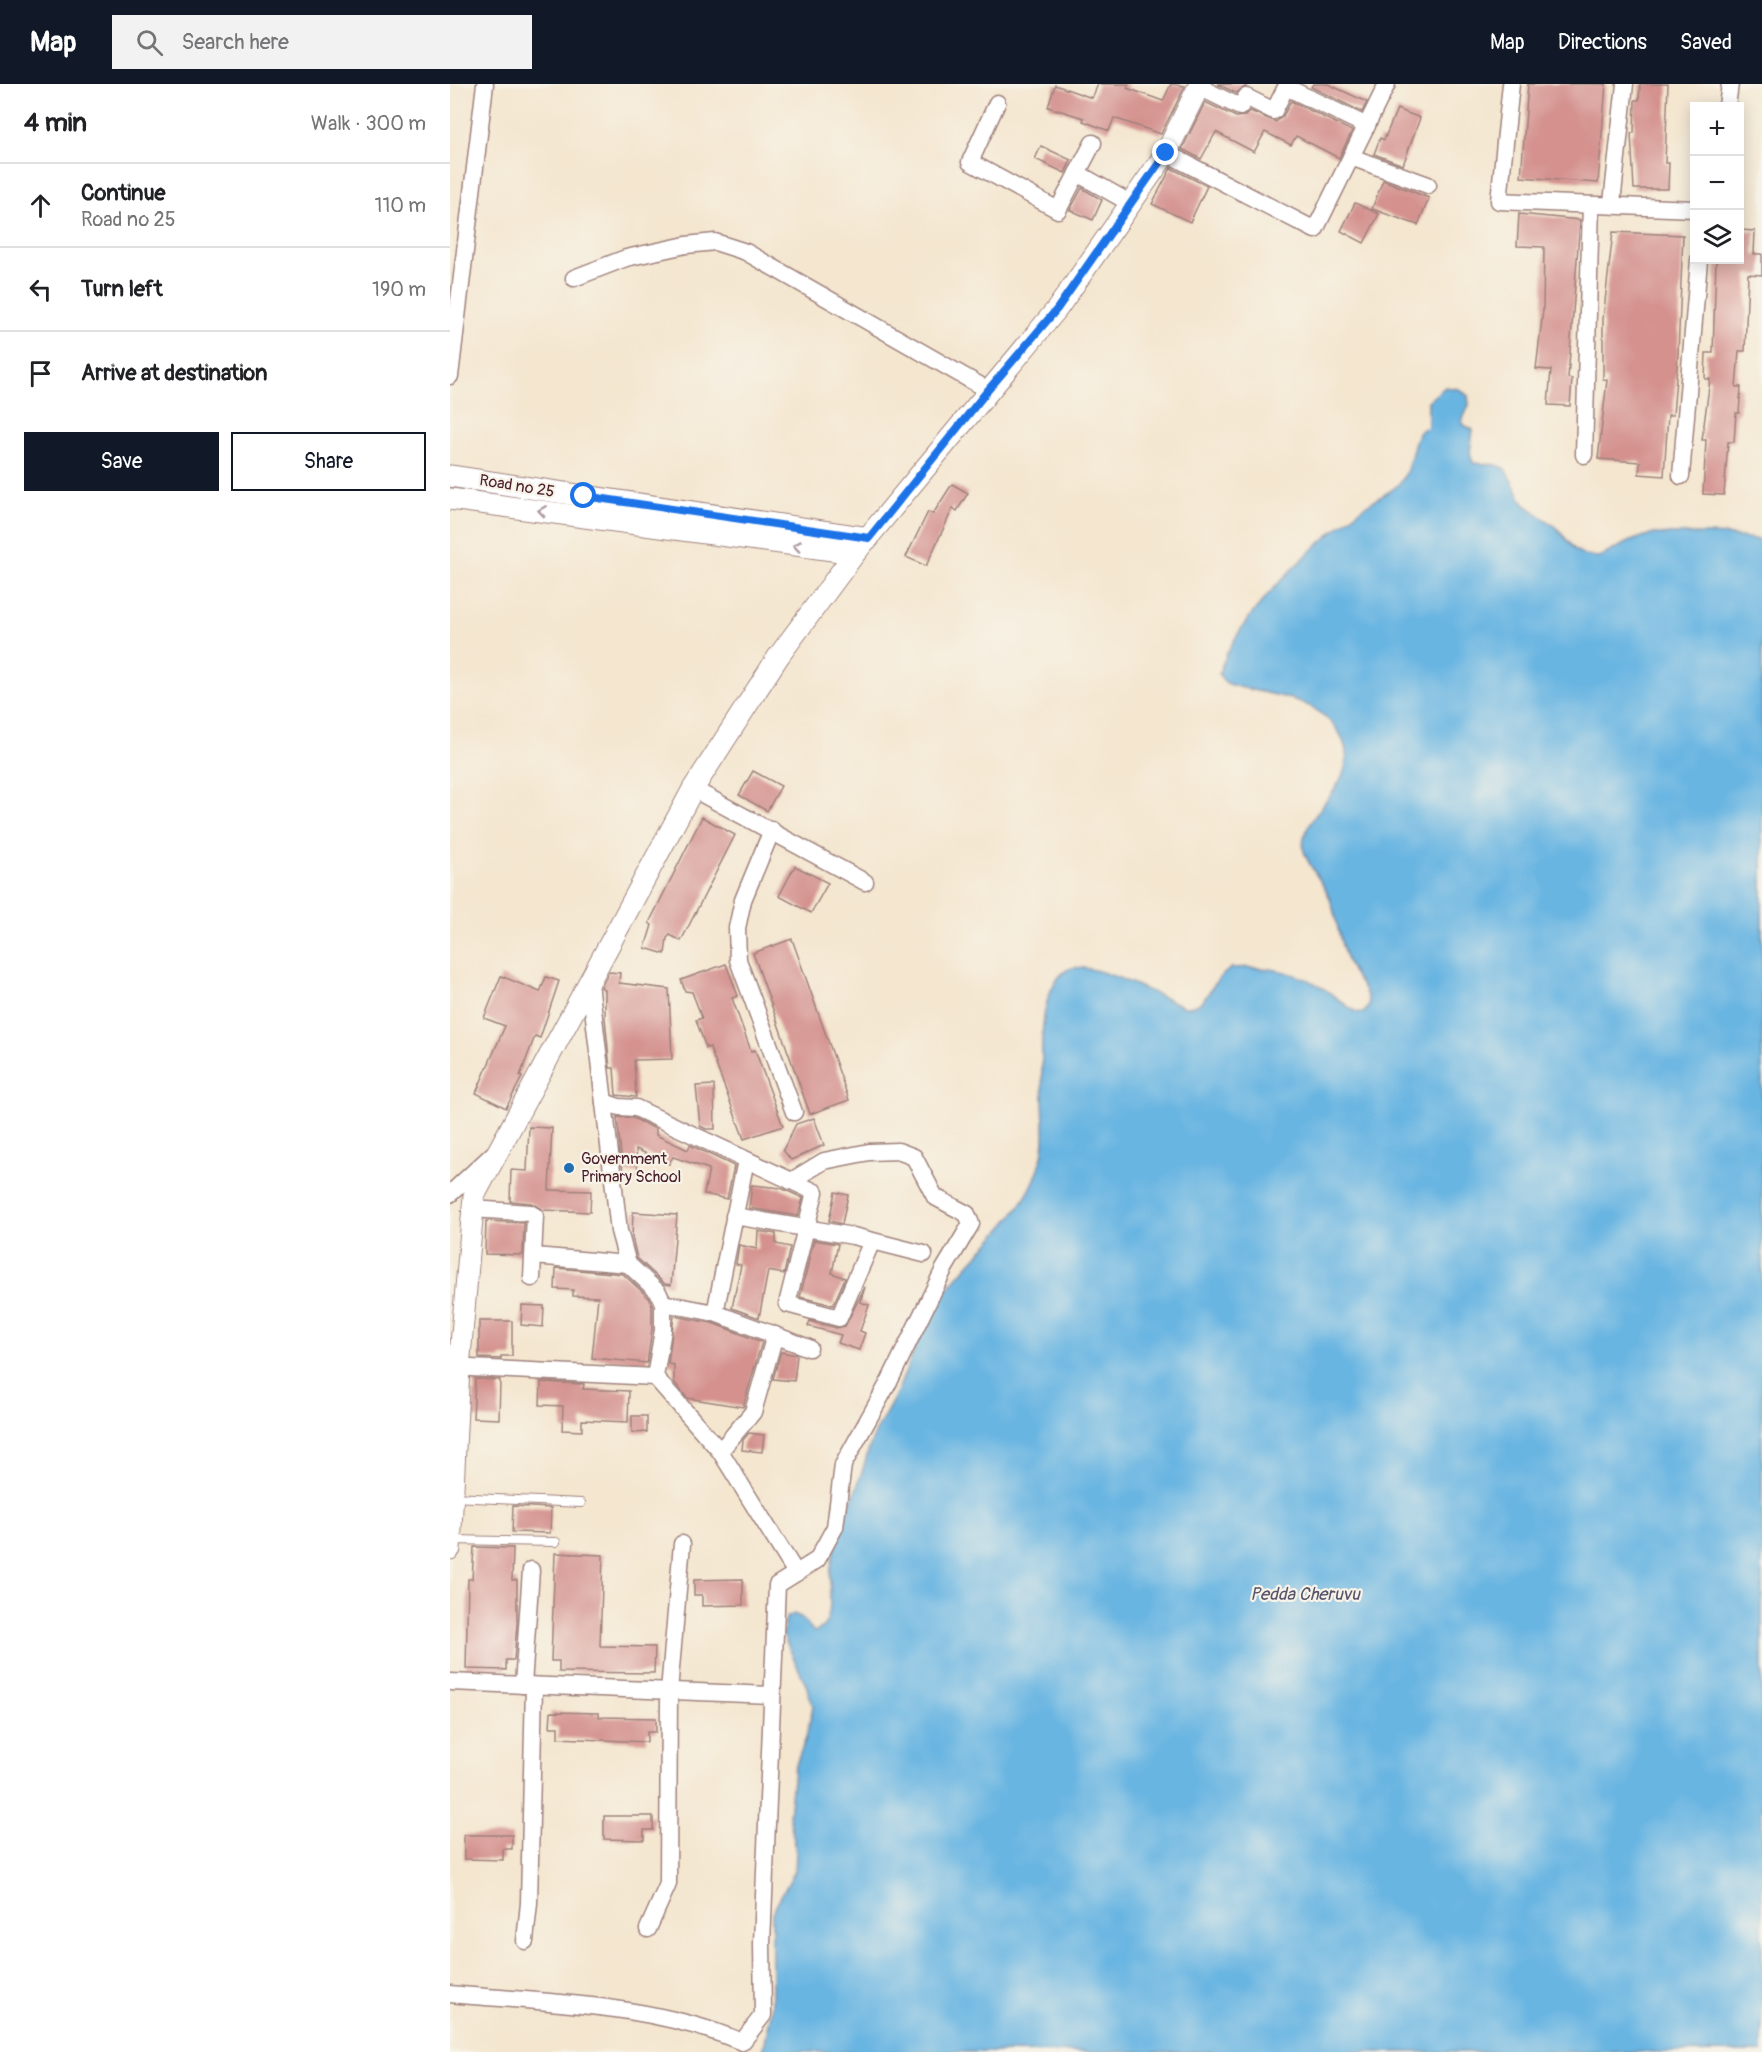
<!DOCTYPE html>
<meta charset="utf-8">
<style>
:root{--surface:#fff;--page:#f2f2f2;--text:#202124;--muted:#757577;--line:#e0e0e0;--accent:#111827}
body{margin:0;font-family:Pangolin,sans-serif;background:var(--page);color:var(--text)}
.controls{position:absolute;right:18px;top:18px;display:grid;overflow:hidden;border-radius:0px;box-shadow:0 3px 15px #0003}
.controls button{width:54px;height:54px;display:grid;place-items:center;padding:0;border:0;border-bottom:2px solid var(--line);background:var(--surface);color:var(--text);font:30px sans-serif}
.stop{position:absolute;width:18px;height:18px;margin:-14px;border:4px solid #1a73e8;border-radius:50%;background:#fff}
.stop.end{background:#1a73e8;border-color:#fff;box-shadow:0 2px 6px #0008}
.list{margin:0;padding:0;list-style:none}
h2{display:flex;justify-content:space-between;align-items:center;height:78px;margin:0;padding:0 24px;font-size:26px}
h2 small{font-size:20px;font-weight:400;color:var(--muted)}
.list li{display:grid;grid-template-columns:39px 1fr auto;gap:18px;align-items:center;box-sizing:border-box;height:84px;padding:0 24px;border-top:2px solid var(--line)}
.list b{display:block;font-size:22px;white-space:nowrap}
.list p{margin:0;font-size:20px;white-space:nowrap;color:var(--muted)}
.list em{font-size:20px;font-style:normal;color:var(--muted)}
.actions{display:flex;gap:12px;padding:18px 24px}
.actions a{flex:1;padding:14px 0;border:2px solid var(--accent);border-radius:0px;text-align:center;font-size:21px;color:var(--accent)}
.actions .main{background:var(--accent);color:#fff}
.icon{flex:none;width:33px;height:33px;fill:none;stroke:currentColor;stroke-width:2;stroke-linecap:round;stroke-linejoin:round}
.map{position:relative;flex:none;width:1312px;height:1968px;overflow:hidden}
header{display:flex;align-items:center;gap:36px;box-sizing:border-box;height:84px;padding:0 30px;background:var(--accent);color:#fff}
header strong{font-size:28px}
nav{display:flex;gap:33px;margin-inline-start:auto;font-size:21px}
.search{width:420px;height:54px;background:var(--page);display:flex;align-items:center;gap:15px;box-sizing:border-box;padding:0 21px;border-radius:0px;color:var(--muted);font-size:22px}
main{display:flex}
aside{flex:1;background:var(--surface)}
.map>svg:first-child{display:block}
.water{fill:#69b5e2;stroke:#5a6a86;stroke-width:1.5}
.building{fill:#d4918e}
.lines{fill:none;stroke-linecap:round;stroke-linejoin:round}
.service-casing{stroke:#9f827d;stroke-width:10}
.minor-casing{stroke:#9f827d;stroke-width:19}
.tertiary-casing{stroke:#9f827d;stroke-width:23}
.service{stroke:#fff;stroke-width:8}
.minor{stroke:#fff;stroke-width:16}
.tertiary{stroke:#fff;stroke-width:21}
.oneway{stroke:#ae9aa0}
.route{stroke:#1a73e8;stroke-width:8}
.poi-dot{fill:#1f6fb2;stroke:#f7f3e8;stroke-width:2}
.labels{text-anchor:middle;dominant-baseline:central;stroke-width:4.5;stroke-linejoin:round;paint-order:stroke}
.street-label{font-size:16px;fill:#4a1f2b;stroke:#f7f3e8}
.poi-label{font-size:16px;fill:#4a1f2b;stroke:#f7f3e8;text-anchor:start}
.water-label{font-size:18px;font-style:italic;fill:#55546b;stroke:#f7f3e8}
</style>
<header>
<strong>Map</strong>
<div class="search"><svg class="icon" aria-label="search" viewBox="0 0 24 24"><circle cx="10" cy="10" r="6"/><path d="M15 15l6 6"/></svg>Search here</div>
<nav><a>Map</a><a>Directions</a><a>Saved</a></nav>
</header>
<main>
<aside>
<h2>4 min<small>Walk · 300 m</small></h2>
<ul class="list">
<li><svg class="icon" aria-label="ahead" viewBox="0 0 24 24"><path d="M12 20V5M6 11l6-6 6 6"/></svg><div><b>Continue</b><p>Road no 25</p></div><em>110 m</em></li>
<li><svg class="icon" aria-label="left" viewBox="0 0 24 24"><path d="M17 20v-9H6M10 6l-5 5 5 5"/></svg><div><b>Turn left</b></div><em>190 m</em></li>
<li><svg class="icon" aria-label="arrive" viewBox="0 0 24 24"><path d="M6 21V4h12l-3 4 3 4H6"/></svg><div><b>Arrive at destination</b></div></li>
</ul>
<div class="actions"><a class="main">Save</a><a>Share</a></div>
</aside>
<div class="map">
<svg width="1312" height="1968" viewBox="0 0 1312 1968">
<rect width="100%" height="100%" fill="#f7f3e8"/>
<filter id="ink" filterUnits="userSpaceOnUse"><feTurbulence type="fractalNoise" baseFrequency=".0167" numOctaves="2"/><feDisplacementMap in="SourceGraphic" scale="12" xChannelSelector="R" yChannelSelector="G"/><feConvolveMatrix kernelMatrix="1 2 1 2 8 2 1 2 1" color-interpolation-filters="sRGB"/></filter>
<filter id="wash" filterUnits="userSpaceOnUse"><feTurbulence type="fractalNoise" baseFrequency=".008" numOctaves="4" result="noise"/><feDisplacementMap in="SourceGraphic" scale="24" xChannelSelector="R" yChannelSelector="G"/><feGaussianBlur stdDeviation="1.35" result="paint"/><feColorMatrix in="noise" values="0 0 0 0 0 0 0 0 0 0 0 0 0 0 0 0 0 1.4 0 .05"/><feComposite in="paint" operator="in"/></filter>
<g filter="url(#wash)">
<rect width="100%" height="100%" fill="#f4e6cf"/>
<path class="water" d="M995,303L1009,305L1018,312L1019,321L1012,337L1014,341L1023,346L1020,369L1023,379L1047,381L1055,385L1074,420L1107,444L1125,466L1136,472L1150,473L1178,458L1201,450H1265L1312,456V1968H313L322,1924V1828L345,1787L346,1766L339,1731L344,1686L356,1654L363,1622L357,1603L333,1551L336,1534L344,1530L351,1533L364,1548C370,1546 374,1543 377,1537C383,1522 378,1500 381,1483C383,1467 389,1450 394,1435C398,1422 405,1410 409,1397C415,1382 417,1365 425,1350C432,1335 441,1321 448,1306C461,1275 472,1244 490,1216C525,1163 591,1125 594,1056C596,1014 578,911 617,886C637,873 711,914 735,923C755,923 756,910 767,897C771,892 776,888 781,884C818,882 849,887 879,908C888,915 896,922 906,928L914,929L919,921C918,906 905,895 899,881C889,861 888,836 880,815C875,801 856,778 854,767C845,727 926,696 885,643C859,610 819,612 782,601C775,600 772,595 769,590C786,531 862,463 910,426C922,416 937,411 948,401C962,387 963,352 970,347C972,345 976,345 978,343V317Z"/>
<g id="blocks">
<g class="building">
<polygon points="648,0 679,0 677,4 713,17 721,0 735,2 711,50 664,34 659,47 633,37 634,34 598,23 605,1 642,14"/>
<polygon points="767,0 799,0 786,9"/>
<polygon points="863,0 878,0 917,18 912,28 861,3"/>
<polygon points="1078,0 1156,0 1148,99 1071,93"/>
<polygon points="1190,0 1218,0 1215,79 1219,79 1218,105 1184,105 1181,49 1184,49 1185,16 1189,16"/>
<polygon points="841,17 902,47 889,74 846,52 841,61 815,48 804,68 766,48 751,75 732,65 755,18 786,33 795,32 800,27 826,38 833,32"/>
<polygon points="947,25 970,34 953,81 924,70 930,54 934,56"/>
<polygon points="591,62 621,76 615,89 585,75"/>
<polygon points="721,84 757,102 740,138 702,120"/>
<polygon points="933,96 979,114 968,141 922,125"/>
<polygon points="632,104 652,116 643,136 620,126"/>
<polygon points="905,119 929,130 914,159 891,147"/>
<polygon points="1069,130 1130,136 1118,294 1122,295 1120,322 1098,321 1101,286 1086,285 1093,226 1094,163 1067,162"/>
<polygon points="1290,146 1305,147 1304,170 1312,170 1312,191 1298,190 1295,267 1289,267 1286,303 1291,303 1289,329 1286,329 1284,358 1278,358 1274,411 1253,410 1256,356 1252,356 1260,295 1255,295 1256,269 1263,269 1266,176 1290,176"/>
<polygon points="1163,148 1233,151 1228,270 1223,331 1218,331 1214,392 1189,390 1190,378 1148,375 1157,296 1153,295 1153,235"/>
<polygon points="502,400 518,409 507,427 503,424 476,482 456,473 478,428 483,430"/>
<polygon points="303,687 331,702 317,727 289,711"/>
<polygon points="252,733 285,751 231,857 220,851 217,854 215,870 195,864 202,841 199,839"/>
<polygon points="345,782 378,799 361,829 329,812"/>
<polygon points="342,855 399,1016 360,1030 303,869"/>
<polygon points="276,880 288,912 282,914 301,967 305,966 333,1042 294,1055 261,967 260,963 256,964 246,936 252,934 242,908 235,907 231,896"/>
<polygon points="159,888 170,889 169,899 219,905 222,975 184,976 186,1013 166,1011 164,984 160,984 155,934 155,906 151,903"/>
<polygon points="51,892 90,908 96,893 109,897 90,954 85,952 70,992 72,993 56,1024 26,1009 55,942 34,934"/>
<polygon points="264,1001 265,1045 256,1045 250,1042 246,1002"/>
<polygon points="167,1033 183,1034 206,1045 206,1051 238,1066 240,1061 284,1082 277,1115 254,1110 259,1085 223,1073 219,1080 186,1065 188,1088 173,1089"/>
<polygon points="364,1034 374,1061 341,1076 333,1066 346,1040"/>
<polygon points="79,1043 102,1044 99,1106 141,1107 140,1128 93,1126 81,1119 60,1117 61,1086 77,1087"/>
<polygon points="302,1101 331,1104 353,1114 348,1132 299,1124"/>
<polygon points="385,1108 398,1111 392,1140 379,1137"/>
<polygon points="183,1128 227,1131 221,1201 215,1200 187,1174 182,1153"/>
<polygon points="36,1137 74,1139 73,1171 35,1170"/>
<polygon points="308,1147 326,1150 326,1160 340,1163 334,1190 318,1187 309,1234 282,1224 291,1181 286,1180 289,1161 307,1165"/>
<polygon points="364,1156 388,1160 382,1189 395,1194 383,1221 350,1213"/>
<polygon points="106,1184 173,1190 199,1214 202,1221 202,1245 197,1279 142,1274 148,1213 123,1212 123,1206 105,1205"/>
<polygon points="415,1203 410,1218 419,1221 410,1247 415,1249 409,1266 388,1259 391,1251 358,1242 360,1237 386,1244 395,1242"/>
<polygon points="72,1221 94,1222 93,1243 71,1241"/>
<polygon points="224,1232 262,1239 312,1258 293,1323 237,1314 224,1298 224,1281 218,1280"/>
<polygon points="29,1237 62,1237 62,1272 51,1272 51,1275 29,1274"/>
<polygon points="331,1268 347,1271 344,1297 323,1295"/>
<polygon points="25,1295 50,1296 49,1335 23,1334"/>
<polygon points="91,1298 134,1300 133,1305 179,1307 178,1338 132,1336 132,1347 112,1346 113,1322 90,1321"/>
<polygon points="182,1332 197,1332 197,1348 182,1349"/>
<polygon points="299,1349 314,1351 312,1368 292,1366 293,1356"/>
<polygon points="63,1422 101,1424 100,1449 62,1448"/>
<polygon points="24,1463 63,1464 62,1496 67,1496 67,1539 64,1576 56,1576 56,1586 16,1585 18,1495 22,1495"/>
<polygon points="105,1469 153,1471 150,1562 205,1563 204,1589 109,1588 109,1577 101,1577"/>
<polygon points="293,1495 293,1521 252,1522 252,1511 244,1511 244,1496"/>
<polygon points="101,1628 149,1629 149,1633 206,1634 206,1648 197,1648 197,1658 108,1654 108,1643 100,1643"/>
<polygon points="154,1732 203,1732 203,1746 194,1746 194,1756 154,1755"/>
<polygon points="14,1751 62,1751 62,1765 53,1765 53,1776 14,1775"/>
</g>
</g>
</g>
<g filter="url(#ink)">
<use href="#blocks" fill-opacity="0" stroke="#9f827d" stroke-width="1.5"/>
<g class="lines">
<g class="service-casing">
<g id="service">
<polyline points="3,1413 131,1419"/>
<polyline points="1,1456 106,1458"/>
</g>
</g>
<g class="minor-casing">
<g id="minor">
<polyline points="1061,0 1049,117 1244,125"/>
<polyline points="749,3 790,23 796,13 824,27 836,3 917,42"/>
<polyline points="547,19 520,78 608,126 643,59"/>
<polyline points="1277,22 1280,0"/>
<polyline points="716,69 865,146 937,0"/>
<polyline points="901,73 978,101"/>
<polyline points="627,89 680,119"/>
<polyline points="1162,119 1175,0"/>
<polyline points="124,194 176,174 236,161 265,158 296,168 538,306"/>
<polyline points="0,292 35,0"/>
<polyline points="1134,371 1141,121"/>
<polyline points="1231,392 1249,176"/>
<polyline points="243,705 415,798"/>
<polyline points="322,746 293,816 287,844 288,876 344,1028"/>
<polyline points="140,899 169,1147 178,1180 208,1208 213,1219 213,1246 205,1293 270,1367 346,1489"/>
<polyline points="154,1018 169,1023 186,1024 365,1108 337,1220 389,1234 422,1157"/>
<polyline points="0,1110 43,1070"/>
<polyline points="22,1125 80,1129 85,1132 82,1194"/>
<polyline points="284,1132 403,1152 474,1170"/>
<polyline points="84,1172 178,1180"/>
<polyline points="213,1219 265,1229 359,1264"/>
<polyline points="265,1229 296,1076"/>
<polyline points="0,1283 205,1293"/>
<polyline points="270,1367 303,1328 325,1251"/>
<polyline points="0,1598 322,1611"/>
<polyline points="73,1601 81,1486"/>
<polyline points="198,1845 218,1800 219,1607 232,1460"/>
<polyline points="75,1857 79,1819 84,1602"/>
<path d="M0,1910C98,1919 200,1919 292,1958L313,1931L312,1859L327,1501L367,1476L385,1443L393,1381L440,1296L494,1185L521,1140L517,1130L485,1113L464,1073L448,1067L419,1068L374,1077L341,1097"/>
</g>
</g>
<g class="tertiary-casing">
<g id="tertiary">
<polyline points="0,392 419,454"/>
<polyline points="0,415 405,469"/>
<polyline points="0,1465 9,1284 24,1112 243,705 328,573 405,469 607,225 716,69 750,0"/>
</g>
</g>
<use href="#service" class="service"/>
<use href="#minor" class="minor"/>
<use href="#tertiary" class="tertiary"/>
</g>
<defs><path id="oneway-chevron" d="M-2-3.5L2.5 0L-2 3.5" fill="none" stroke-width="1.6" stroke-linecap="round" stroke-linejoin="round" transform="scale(1.5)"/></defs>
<g class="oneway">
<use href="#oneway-chevron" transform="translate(92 427) rotate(-172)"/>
<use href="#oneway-chevron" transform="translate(347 462) rotate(-172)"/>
</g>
</g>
<g class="lines" filter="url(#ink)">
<polyline class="route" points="134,412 419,454 538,306 607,225 716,69"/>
</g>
<circle class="poi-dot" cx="119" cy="1084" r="6"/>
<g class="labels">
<g class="street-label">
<text transform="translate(67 402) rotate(9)">Road no 25</text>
</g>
<g class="poi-label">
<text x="131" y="1075">Government<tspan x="131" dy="18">Primary School</tspan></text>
</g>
<g class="water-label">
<text x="855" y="1510">Pedda Cheruvu</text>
</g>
</g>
</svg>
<div class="controls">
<button>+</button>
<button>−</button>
<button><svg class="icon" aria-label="layers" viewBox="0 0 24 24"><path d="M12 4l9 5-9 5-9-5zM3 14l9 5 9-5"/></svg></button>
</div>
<div class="stop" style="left:134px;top:412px"></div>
<div class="stop end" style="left:716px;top:69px"></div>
</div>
</main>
